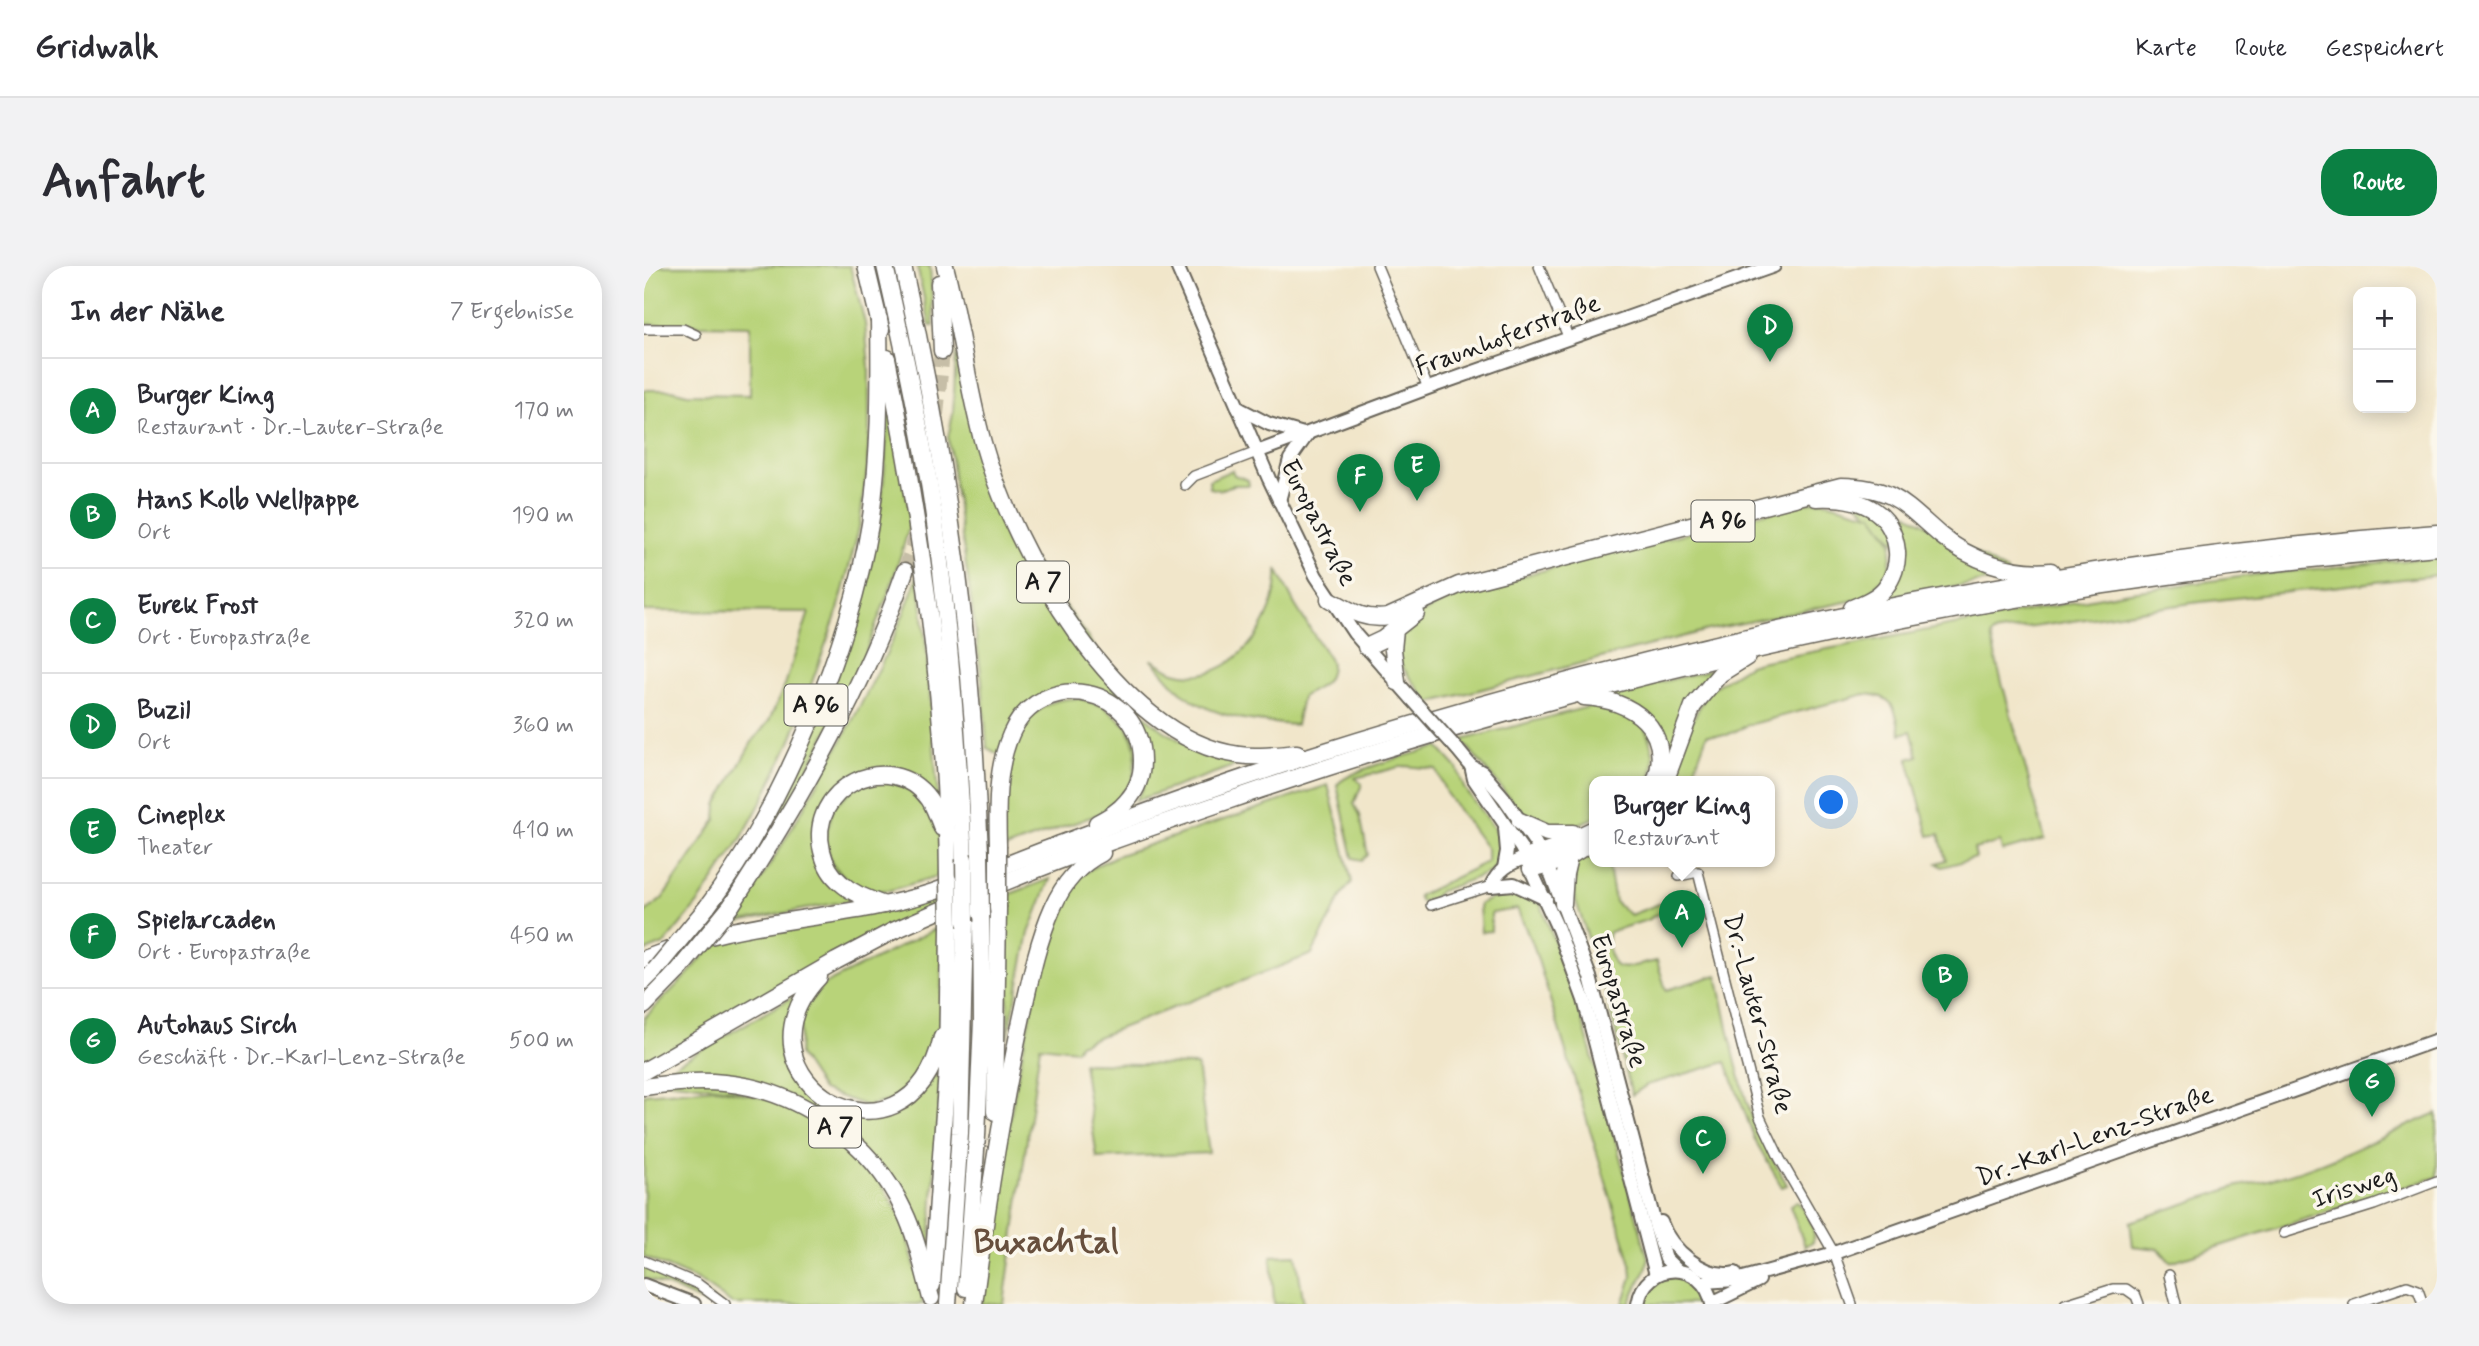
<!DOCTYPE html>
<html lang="de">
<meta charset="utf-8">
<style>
:root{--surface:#fff;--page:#f2f2f3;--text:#2b2b33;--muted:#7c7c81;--line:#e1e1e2;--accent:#0b8043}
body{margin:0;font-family:Mynerve,sans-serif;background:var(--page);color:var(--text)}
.controls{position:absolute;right:21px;top:21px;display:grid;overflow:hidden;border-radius:14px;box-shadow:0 4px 18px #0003}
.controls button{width:63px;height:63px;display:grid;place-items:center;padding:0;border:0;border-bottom:2px solid var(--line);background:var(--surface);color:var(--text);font:35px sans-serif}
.you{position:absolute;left:1188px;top:537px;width:24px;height:24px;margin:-18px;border:5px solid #fff;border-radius:50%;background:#1a73e8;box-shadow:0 0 0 10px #1a73e833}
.badge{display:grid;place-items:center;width:46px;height:46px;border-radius:50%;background:var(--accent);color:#fff;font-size:23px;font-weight:700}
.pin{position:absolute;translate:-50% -58px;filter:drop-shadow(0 2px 4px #0008)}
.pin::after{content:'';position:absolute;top:37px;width:24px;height:21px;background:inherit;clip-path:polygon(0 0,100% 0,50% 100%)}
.popup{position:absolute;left:945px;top:510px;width:186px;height:91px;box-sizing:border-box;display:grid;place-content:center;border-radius:14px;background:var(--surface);filter:drop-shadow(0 2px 5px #0005);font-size:23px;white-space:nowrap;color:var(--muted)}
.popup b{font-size:26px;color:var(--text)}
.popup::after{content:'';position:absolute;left:50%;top:100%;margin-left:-14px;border:14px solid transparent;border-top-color:var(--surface)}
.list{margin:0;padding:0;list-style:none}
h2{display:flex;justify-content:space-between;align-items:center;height:91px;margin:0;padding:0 28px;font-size:30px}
h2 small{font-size:23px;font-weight:400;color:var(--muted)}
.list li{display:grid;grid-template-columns:46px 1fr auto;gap:21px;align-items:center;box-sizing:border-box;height:105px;padding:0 28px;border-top:2px solid var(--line)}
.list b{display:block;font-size:26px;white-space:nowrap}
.list p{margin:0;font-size:23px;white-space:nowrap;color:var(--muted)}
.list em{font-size:23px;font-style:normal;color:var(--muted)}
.map{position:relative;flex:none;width:1793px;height:1038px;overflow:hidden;border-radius:28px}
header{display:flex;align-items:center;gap:42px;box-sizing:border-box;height:98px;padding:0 35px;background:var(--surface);border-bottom:2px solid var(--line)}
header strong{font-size:33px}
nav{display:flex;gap:38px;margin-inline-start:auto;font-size:24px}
.intro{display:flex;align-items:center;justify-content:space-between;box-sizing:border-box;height:168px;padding:0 42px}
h1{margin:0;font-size:49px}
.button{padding:18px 32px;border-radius:28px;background:var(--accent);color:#fff;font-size:24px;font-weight:700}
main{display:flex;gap:42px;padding:0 42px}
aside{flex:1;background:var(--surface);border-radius:28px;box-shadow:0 4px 18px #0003}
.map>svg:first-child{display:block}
.green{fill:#b8d379;stroke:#6a784a;stroke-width:2}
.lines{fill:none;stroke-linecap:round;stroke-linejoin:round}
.highway-tunnel{stroke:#c6bea7;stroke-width:16;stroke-dasharray:16 8;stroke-linecap:butt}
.street-casing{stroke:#676359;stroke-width:12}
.secondary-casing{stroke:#676359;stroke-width:16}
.highway-casing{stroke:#676359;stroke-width:19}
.street{stroke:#fff;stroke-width:9}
.secondary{stroke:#fff;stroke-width:12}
.highway{stroke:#fff;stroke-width:16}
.secondary-bridge-casing{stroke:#676359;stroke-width:16;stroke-linecap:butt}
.highway-bridge-casing{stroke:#676359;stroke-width:19;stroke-linecap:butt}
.secondary-bridge{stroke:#fff;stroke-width:12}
.highway-bridge{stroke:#fff;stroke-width:16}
.labels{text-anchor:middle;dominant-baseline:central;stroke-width:7;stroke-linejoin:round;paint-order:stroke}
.shield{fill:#fbf7ec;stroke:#5f5e5a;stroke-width:2}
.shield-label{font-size:24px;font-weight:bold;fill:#1c1c1c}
.street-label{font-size:26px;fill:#1c1c1c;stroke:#fbf7ec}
.district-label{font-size:33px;font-weight:bold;fill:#674f3d;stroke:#fbf7ec}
</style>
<header>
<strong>Gridwalk</strong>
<nav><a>Karte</a><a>Route</a><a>Gespeichert</a></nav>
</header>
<div class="intro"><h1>Anfahrt</h1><a class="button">Route</a></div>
<main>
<aside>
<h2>In der Nähe<small>7 Ergebnisse</small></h2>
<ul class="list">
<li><span class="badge">A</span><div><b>Burger King</b><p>Restaurant · Dr.-Lauter-Straße</p></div><em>170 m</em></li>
<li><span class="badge">B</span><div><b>Hans Kolb Wellpappe</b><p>Ort</p></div><em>190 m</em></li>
<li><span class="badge">C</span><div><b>Eurek Frost</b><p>Ort · Europastraße</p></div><em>320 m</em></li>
<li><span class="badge">D</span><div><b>Buzil</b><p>Ort</p></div><em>360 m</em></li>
<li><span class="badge">E</span><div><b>Cineplex</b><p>Theater</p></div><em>410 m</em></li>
<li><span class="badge">F</span><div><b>Spielarcaden</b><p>Ort · Europastraße</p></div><em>450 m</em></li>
<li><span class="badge">G</span><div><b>Autohaus Sirch</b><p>Geschäft · Dr.-Karl-Lenz-Straße</p></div><em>500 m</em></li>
</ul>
</aside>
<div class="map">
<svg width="1793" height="1038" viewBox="0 0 1793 1038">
<rect width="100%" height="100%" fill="#fbf7ec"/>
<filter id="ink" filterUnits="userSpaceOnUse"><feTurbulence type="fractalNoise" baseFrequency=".0143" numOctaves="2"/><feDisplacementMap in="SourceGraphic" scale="14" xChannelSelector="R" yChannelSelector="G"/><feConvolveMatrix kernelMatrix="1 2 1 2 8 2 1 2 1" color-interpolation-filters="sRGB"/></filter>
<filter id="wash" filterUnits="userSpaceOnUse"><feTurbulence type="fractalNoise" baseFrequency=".00686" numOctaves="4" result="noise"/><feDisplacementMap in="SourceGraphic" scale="28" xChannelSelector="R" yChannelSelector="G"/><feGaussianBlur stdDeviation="1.57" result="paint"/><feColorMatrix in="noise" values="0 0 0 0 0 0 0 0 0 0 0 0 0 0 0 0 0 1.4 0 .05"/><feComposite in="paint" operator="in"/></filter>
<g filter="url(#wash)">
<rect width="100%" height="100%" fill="#f1e6ca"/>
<g class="green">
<polygon points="0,0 206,0 221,57 225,100 225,163 223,204 215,262 194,344 147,474 121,529 97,573 55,636 20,678 0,686 0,647 18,633 72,554 73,539 108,476 125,455 141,419 165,346 0,345 0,124 28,124 43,128 106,129 106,60 0,58"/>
<polygon points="273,0 286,0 290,60 286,60"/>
<path d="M312,87L365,260L496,446C528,474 561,491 604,495L491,535L499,522L483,443L414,422L354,488L343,482L338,414L304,171L309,148Z"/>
<path d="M244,124L267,256L247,320L220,390L176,480L141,543L125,561C168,468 215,374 232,272C241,223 243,173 244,124Z"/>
<polygon points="588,204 590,209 604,214 605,219 589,219 575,224 566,222 565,214"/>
<polygon points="1203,225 1230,228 1363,306 1363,312 1240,333 1258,283"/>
<polygon points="1179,235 1229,249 1248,276 1245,306 1221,332 1064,364 785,437 757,399 755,389 759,363 775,349 795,338 832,322 1159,237"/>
<path d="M1793,291V309L1548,337L1349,367L1347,370L1354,402L1401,573L1358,585L1356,576L1330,583L1332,592L1298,601L1293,597L1302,594L1295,568L1285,570L1264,493L1274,490L1267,465L1257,468C1250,441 1251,430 1221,428L1104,459L1083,469H1063L1046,516H1028L1043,465L1064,425L1105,399L1115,396L1479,327L1610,309Z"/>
<path d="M633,303L651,339L687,396C687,421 674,420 658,431L652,459C613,456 573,453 541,429C528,420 518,404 507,393C514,397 522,403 530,406C588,423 636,353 633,303Z"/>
<path d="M274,308L282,378L294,533L219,506L171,571L212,633L90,657C129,595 166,533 201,468C229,417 256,364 274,308Z"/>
<path d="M1075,402C1036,436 1035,457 1022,504L1017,481L963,429Z"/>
<path d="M434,432L459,440L483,460L492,484L489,515L469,543L359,583C359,533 354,462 407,437C414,433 426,433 434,432Z"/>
<path d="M955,438L998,456C1006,474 1017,497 1003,516H950V552L916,565L881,551L818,474Z"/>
<path d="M794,481L813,502L820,522L854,568L859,581L856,596L847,606L796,625L788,632L777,636L774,630L843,596V583L802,527L792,503L760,500L711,512L718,518L710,538L716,549L724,589L718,594L709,592L693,519C704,504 772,487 794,481Z"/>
<polygon points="247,515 275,529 295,568 296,592 294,610 247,624 228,625 209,619 188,598 181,572 190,540 214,519"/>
<path d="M684,519L708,616L699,627L668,688L443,775L435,778L432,784L396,780L360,1038H338C352,935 367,831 391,729C399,692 405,650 429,619C440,604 456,598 472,590Z"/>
<path d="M950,581V596H964L971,636L986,649L1042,628L1044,623L1053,629L1054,639L1014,648L1003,654L965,666C961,680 965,689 972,700L980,702L1013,695L1022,724L1073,709C1084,760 1093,813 1112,862C1120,881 1133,900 1143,919L1138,921L1111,874L1082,796L1003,819L988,829L960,721L931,632V610L927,609L932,595Z"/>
<polygon points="406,613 385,667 364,771 363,629"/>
<path d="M864,626C877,626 888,630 897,639L933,735L1004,992C1005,1007 990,1020 986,1038H979L988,1011L987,998L890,681L873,643L847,647V665L837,666L835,640L837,637Z"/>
<polygon points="294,631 293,639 0,799 0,752 45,707 74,673"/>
<polygon points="295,661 298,692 297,748 291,782 285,797 253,833 223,840 178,824 155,789 157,747 179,719"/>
<path d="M156,727L144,793C172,867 257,870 295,802H297L285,999L257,929L146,830L6,813Z"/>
<polygon points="439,797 553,799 565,887 453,892"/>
<polygon points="73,822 131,834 187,864 230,906 258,953 278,1027 279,1038 88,1038 55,1015 0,991 0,828"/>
<path d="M1793,847V911L1526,996L1515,983L1489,980L1486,956L1594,920C1663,910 1729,874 1793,847Z"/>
<path d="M1153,935C1162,947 1173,960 1169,976L1161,980L1146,940Z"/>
<polygon points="652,989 660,1038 630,1038 627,990"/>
<polygon points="0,999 54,1023 76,1038 62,1038 31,1023 0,1012"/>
<path d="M1037,1009L1056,1020L1064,1038H998C1003,1017 1018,1013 1037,1009Z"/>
</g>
</g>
<g filter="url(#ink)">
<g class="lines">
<g class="highway-tunnel">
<polyline points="292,149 298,85"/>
<polyline points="261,305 269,281 283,212"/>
</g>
<g class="street-casing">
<g id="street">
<polyline points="733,0 784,122"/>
<polyline points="895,0 925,73"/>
<polyline points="0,63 39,63 52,69"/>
<polyline points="541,219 550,210 613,186"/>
<polyline points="1035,610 1054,606 1116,851 1136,893 1190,987 1208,1038"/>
<polyline points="787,639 847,620"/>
<polyline points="1640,967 1730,939 1793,915"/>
<polyline points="0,995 54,1018 81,1038"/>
<polyline points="1525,1009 1532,1038"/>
<polyline points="1421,1038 1469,1023 1482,1023 1492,1030 1495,1038"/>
<polyline points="1710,1038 1763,1020 1774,1024 1779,1038"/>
</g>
</g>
<g class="secondary-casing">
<g id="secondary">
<polyline points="533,0 625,213 672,310 710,367 768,433"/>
<polyline points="594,142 625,158 663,169"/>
<polyline points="613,186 784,122 1130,0"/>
<polyline points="635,235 646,193 663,169"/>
<polyline points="813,483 827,500 838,506 860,532 892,578 908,611 946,711 1012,962 1022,993 1033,1004"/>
<polyline points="827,500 830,513 877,582 914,663 940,734 1012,1009"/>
<polyline points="860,602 863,585 861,562"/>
<polyline points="847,620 870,618 902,633"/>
<path d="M847,620C854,604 866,597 881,592"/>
<path d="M1017,956C1026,983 1061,1014 1091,1007"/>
<polyline points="1059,1016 1092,1014 1190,987 1793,774"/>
<polyline points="0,1019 50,1038"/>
<polyline points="1068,1037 1115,1014"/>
<path d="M994,1038C1001,993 1060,994 1068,1038"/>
</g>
</g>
<g class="highway-casing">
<g id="highway">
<polyline points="222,0 237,63"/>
<path d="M241,0C260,83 278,166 290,250C306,364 314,478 320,593"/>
<path d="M259,0C293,150 318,305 329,459C332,501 334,544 336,587"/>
<path d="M301,0C316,58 323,119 339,177C369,284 473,473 595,489C614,492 634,489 653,487"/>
<polyline points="295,17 298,85"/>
<path d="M243,92C277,263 303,439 304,614"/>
<path d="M1172,232C1212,230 1249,242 1253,286C1254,298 1249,312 1241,322C1233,332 1220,337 1208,342"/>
<path d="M685,333C705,344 721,355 744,351L815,319L1197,220C1249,221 1259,237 1296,269C1326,294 1368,309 1407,305"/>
<polyline points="751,363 749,384 753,416"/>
<polyline points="722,381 739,373 772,347"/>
<path d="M940,431C988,434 1030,462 1011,516"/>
<polyline points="1021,516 1049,440 1076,408 1103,391"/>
<polyline points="876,555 903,567 929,567 932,570"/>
<path d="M354,580C353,543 352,502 367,468C397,400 498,420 498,495C498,510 493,524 483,535C475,545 464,551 453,557"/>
<polyline points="881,592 910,582 950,563"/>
<polyline points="887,603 918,595 950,575"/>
<path d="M342,624C432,586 525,555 618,523C914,423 1221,350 1531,309C1618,297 1706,289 1793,281"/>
<polyline points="919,638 921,608 925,591"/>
<path d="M240,639C225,633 209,628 197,617C187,609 181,598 178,585C162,522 246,480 285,533C291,542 294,552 298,562"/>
<path d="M87,640C156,534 219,425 261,305"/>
<path d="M63,641C138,542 206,381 226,258C236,190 236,122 235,53"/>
<path d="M0,693C23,685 46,675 70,669C142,651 218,649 289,626C333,611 376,593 419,577C498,547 577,519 656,493C1025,376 1407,294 1793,267"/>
<path d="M175,711C79,812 263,921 298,771"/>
<polyline points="0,715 11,704"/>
<polyline points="0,740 34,705"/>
<polyline points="0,805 192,695 249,665 315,636"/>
<path d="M0,821C27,817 53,814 80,817C156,824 228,876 260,945C273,972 279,1003 287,1032"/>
<polyline points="351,846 354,642"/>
<polyline points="288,1019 303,804 305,661"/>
<polyline points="322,1022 333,870 338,754 337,648"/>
<polyline points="304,1038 316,867 321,656"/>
<path d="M330,1038C342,946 356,855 375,764C384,724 392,679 409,641C419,618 436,598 458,587"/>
</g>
</g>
<use href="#street" class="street"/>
<use href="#secondary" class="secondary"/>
<use href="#highway" class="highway"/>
<g class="secondary-bridge-casing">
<polyline id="secondary-bridge" points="768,433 813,483"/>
</g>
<g class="highway-bridge-casing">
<g id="highway-bridge">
<polyline points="354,580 354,642"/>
<polyline points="336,587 337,648"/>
<polyline points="320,593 321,656"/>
<polyline points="304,614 305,661"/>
<polyline points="11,704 63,641"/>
<polyline points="34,705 87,640"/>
</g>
</g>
<use href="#secondary-bridge" class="secondary-bridge"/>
<use href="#highway-bridge" class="highway-bridge"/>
</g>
</g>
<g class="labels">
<g class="shield">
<rect x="1047.5" y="234.5" width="63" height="41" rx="5"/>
<rect x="373" y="295.5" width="52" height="41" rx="5"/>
<rect x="140.5" y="418.5" width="63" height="41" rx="5"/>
<rect x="165" y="840.5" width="52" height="41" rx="5"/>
</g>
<g class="shield-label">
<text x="1079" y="255">A 96</text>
<text x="399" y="316">A 7</text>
<text x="172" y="439">A 96</text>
<text x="191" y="861">A 7</text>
</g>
<g class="street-label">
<text transform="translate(864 70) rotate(-20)">Fraunhoferstraße</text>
<text transform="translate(674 257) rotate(63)">Europastraße</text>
<text transform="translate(974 735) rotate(73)">Europastraße</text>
<text transform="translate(1113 748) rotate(75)">Dr.-Lauter-Straße</text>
<text transform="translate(1451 871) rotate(-20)">Dr.-Karl-Lenz-Straße</text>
<text transform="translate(1710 922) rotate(-18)">Irisweg</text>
</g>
<g class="district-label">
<text x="402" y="977">Buxachtal</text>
</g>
</g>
</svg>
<div class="controls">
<button>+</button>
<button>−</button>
</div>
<div class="you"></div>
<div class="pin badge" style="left:1038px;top:682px">A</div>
<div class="popup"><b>Burger King</b>Restaurant</div>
<div class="pin badge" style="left:1301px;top:746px">B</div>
<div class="pin badge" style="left:1059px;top:908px">C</div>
<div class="pin badge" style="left:1126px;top:96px">D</div>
<div class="pin badge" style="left:773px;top:235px">E</div>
<div class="pin badge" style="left:716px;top:246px">F</div>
<div class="pin badge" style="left:1728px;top:851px">G</div>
</div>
</main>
